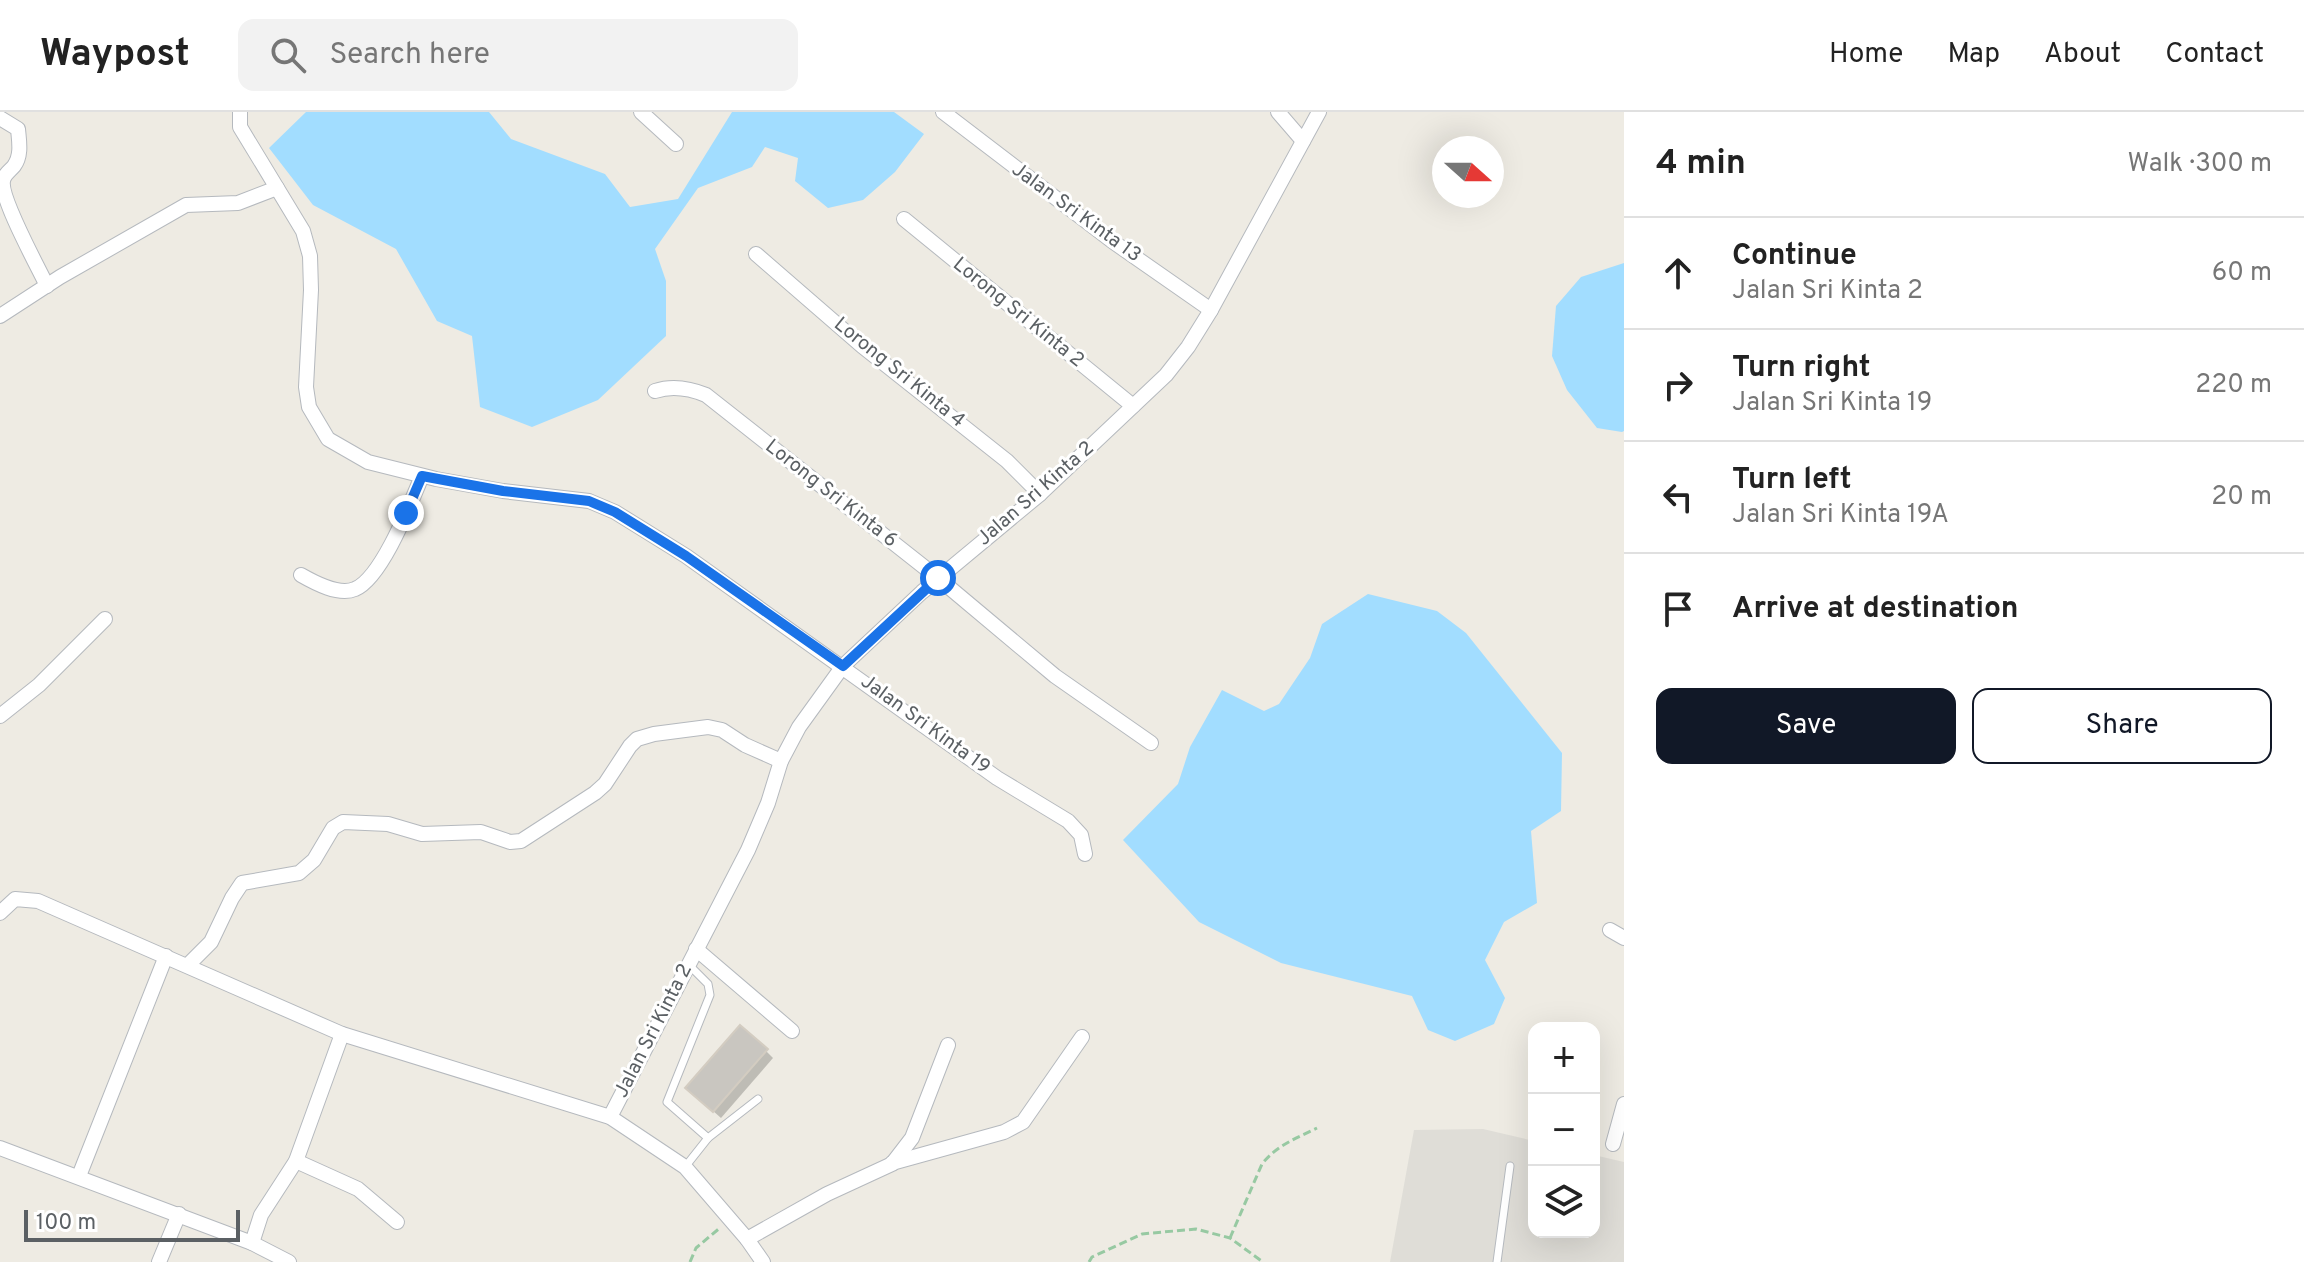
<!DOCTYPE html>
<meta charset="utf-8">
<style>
:root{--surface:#fff;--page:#f2f2f2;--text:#222;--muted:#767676;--line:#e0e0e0;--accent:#111827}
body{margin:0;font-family:Overpass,sans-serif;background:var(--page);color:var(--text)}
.controls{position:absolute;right:24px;bottom:24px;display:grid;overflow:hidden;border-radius:16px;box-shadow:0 8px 32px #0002}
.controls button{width:72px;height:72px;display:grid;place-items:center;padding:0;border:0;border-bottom:2px solid var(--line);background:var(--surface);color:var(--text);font:40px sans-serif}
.compass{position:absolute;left:1432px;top:24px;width:72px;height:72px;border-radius:50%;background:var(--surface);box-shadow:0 8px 32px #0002;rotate:111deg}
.scale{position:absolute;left:24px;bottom:20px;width:216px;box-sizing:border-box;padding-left:8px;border:4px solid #5b6064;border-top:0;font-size:22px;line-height:28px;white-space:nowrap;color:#5b6064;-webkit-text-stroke:6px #fff;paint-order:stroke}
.stop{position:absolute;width:24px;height:24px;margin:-18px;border:6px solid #1a73e8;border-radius:50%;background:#fff}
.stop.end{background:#1a73e8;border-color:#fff;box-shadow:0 2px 8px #0008}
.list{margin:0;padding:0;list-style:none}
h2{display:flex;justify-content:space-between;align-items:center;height:104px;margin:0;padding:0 32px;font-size:34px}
h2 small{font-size:26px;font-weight:400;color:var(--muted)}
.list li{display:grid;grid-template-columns:52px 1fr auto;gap:24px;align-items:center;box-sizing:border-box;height:112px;padding:0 32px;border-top:2px solid var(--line)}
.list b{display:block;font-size:30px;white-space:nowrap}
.list p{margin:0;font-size:26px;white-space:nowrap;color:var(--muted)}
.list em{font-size:26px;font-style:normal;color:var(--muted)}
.actions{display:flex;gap:16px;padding:24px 32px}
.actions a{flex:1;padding:18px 0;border:2px solid var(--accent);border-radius:16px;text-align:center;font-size:28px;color:var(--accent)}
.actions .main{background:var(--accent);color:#fff}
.icon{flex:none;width:44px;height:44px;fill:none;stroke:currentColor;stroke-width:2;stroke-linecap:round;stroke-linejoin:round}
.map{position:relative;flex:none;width:1624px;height:1150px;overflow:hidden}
header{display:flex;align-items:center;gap:48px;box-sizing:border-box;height:112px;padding:0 40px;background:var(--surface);border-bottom:2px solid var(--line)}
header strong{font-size:38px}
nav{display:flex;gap:44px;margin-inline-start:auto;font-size:28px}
.search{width:560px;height:72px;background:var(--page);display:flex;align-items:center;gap:20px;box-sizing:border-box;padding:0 28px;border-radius:16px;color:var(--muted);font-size:30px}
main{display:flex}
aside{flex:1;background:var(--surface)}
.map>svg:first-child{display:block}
.industrial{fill:#dfddd7}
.water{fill:#a2ddff}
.shadow{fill:#0003}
.building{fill:#c9c6c0;stroke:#d3ccc1;stroke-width:2}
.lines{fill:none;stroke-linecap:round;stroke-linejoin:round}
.lane-casing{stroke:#b5b9be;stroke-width:9}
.street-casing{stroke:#b5b9be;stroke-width:16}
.path{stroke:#97c9a2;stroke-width:3;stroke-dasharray:8 4;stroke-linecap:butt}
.lane{stroke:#fff;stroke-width:7}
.street{stroke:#fff;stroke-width:14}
.route{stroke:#1a73e8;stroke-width:10}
.labels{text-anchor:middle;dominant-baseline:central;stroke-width:6;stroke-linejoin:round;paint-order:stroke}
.street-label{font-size:20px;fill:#5b6064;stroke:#fff}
</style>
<header>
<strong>Waypost</strong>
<div class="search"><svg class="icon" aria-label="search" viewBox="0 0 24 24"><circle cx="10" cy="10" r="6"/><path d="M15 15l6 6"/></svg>Search here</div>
<nav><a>Home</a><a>Map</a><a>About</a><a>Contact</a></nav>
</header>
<main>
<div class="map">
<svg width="1624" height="1150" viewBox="0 0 1624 1150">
<rect width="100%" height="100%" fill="#eeebe3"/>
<polygon class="industrial" points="1483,1017 1534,1029 1534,1120 1594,1120 1594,1043 1624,1050 1624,1150 1390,1150 1414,1018"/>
<g class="water">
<polygon points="306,0 489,0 511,27 605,62 630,95 678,87 732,0 894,0 924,22 895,60 863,88 828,96 795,69 798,46 765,35 752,55 698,76 655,137 666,169 666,224 598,288 532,315 480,295 472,224 437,209 396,137 313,93 269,36"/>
<polygon points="1624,151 1624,319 1622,320 1597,316 1567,278 1552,244 1556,194 1581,165"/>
<polygon points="1368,482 1437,499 1466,521 1562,641 1561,699 1531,719 1537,791 1504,810 1485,848 1505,886 1494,912 1455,929 1428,918 1412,884 1281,851 1199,810 1123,728 1178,672 1190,635 1222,578 1264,599 1279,592 1310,546 1322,512"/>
</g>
<polygon class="shadow" points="766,939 773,946 721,1006 695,983"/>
<polygon class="building" points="740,913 768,937 713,1000 685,976"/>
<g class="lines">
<g class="lane-casing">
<g id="lane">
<polyline points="689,853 708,872 710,883 667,990 708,1026 758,987"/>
<polyline points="685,1055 708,1026"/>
<polyline points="1497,1150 1510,1054"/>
</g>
</g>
<g class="street-casing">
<g id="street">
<polyline points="240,0 240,15 303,119 310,144 311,178 306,275 309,295 328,327 368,350 436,367 503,379 589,389 615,400 686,444 997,666 1068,709 1081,723 1085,742"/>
<polyline points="641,0 676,32"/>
<polyline points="943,0 1112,129 1211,198"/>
<polyline points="1278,0 1303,29"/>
<path d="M0,6L18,17C19,29 22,43 14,54C10,59 4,62 3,69C0,86 38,155 47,174"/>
<polyline points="904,107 1133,294"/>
<polyline points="756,142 862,234 1007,349 1040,382"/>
<polyline points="0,204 60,165 186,93 238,91 277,76"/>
<path d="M655,279C673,273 689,276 706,283L938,466L1055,564L1151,631"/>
<path d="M301,463C315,471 339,484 355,477C382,466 411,390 422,364"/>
<polyline points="0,604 39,573 105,507"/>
<polyline points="0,801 15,787 38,789 342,922 610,1005 685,1055 747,1127 827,1082 892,1052 912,1026 948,933"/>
<polyline points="1610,818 1624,826"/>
<polyline points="696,837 792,919"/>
<polyline points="188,853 211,830 232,786 242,771 299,761 314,748 333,716 343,710 388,712 422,722 481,720 510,730 521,729 595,681 605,672 630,634 637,627 654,622 708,615 722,618 745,633 781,649"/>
<polyline points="610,1005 748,738 768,691 781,649 799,615 843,554 922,480 1040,382 1166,263 1188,235 1211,198 1319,0"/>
<polyline points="1613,1032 1624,992"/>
<polyline points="0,1036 252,1131"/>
<polyline points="296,1049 358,1077 397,1110"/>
<polyline points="892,1051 1004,1020 1023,1010 1082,925"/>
<polyline points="79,1064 166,844"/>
<polyline points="747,1127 763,1150"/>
<polyline points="159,1150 179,1102"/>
<polyline points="289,1150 252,1131 261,1103 296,1049 342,922"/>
</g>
</g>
<g class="path">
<path d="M1230,1126L1262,1052C1277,1033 1297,1026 1317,1016"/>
<polyline points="690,1150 696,1136 721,1115"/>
<polyline points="1089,1150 1092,1145 1142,1122 1196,1117 1230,1126 1263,1150"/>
</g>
<use href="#lane" class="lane"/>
<use href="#street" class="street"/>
</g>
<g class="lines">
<polyline class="route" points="406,401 422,364 503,379 589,389 615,400 686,444 843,554 938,466"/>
</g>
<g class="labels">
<g class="street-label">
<text transform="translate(1076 101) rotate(36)">Jalan Sri Kinta 13</text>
<text transform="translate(1018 201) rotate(39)">Lorong Sri Kinta 2</text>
<text transform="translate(899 261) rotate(39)">Lorong Sri Kinta 4</text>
<text transform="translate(831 382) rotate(38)">Lorong Sri Kinta 6</text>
<text transform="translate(1036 382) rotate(-41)">Jalan Sri Kinta 2</text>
<text transform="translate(925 613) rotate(36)">Jalan Sri Kinta 19</text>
<text transform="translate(654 919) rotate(-63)">Jalan Sri Kinta 2</text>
</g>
</g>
</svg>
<div class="controls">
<button>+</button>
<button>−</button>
<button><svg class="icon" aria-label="layers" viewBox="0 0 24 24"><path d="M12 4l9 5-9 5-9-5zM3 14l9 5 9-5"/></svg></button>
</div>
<svg class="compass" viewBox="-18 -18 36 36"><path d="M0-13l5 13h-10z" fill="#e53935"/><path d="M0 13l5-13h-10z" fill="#767676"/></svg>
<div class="scale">100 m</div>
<div class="stop" style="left:938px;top:466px"></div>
<div class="stop end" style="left:406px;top:401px"></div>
</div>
<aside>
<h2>4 min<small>Walk · 300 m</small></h2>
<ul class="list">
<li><svg class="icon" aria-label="ahead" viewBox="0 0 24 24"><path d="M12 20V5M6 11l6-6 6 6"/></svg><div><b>Continue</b><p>Jalan Sri Kinta 2</p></div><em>60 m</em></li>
<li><svg class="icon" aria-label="right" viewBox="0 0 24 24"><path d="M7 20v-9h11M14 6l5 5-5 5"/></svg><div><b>Turn right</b><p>Jalan Sri Kinta 19</p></div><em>220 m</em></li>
<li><svg class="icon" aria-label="left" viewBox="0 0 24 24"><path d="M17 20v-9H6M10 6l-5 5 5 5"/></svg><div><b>Turn left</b><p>Jalan Sri Kinta 19A</p></div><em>20 m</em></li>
<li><svg class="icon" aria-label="arrive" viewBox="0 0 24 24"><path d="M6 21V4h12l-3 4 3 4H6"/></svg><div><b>Arrive at destination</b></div></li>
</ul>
<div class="actions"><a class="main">Save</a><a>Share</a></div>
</aside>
</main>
